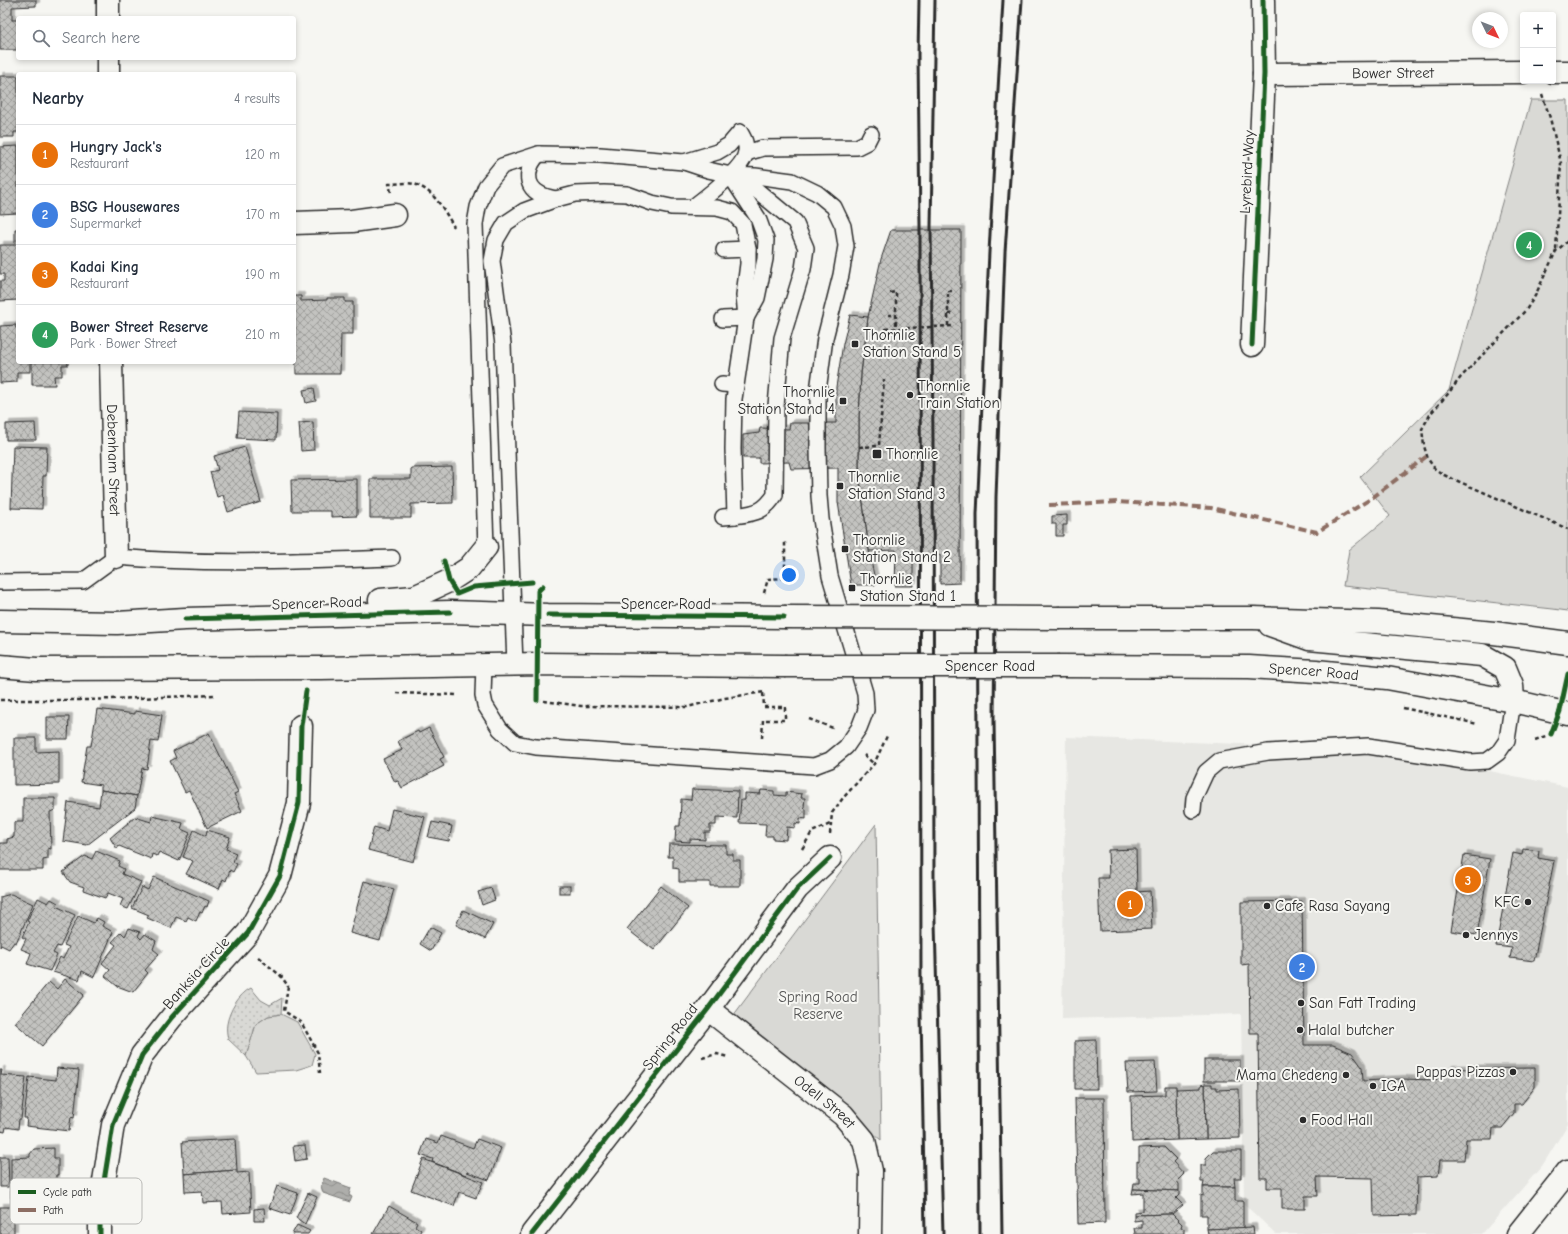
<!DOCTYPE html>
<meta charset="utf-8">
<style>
:root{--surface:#fff;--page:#f2f2f3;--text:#1f2937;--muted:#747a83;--line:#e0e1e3;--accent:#1a73e8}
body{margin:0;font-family:"Comic Neue",sans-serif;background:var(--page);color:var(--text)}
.controls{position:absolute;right:12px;top:12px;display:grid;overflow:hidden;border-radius:4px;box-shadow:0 2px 6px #0003}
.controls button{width:36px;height:36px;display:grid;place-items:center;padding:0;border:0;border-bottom:1px solid var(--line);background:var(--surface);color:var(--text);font:20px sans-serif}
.compass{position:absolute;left:1472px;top:12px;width:36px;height:36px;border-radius:50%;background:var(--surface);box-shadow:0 2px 6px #0003;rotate:133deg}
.you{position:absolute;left:789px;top:575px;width:14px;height:14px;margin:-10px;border:3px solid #fff;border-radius:50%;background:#1a73e8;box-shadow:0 0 0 6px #1a73e833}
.badge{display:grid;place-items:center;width:26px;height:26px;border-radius:50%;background:var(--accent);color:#fff;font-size:13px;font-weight:700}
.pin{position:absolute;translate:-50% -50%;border:2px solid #fff;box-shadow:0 1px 4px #0006}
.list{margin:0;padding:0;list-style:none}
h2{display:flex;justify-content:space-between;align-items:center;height:52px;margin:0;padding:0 16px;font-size:17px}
h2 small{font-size:13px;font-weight:400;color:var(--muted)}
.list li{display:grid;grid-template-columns:26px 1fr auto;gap:12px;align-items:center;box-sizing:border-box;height:60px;padding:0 16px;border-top:1px solid var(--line)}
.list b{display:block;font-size:15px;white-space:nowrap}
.list p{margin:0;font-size:13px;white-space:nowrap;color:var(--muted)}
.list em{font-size:13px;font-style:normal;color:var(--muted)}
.icon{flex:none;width:22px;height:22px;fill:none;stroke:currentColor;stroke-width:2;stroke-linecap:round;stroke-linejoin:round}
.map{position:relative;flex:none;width:1568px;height:1234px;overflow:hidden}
.search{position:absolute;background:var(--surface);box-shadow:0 2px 6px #0003;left:16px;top:16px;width:280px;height:44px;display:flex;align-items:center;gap:10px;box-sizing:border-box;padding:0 14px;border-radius:4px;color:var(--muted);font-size:15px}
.panel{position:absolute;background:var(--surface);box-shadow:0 2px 6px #0003;left:16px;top:72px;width:280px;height:292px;border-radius:4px}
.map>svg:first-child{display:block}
.built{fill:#e7e7e3}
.green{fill:#d9d9d5;stroke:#828280}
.garden{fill:url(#garden-dots);stroke:#828280}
.water{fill:url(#water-waves);stroke:#7a7a78}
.building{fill:url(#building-cross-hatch);stroke:#2b2b2b;filter:url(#shadow)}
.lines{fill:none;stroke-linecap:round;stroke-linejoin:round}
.lane-casing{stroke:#2b2b2b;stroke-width:18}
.street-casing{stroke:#2b2b2b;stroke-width:25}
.primary-casing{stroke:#2b2b2b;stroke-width:25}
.path{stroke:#2b2b2b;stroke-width:2.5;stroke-dasharray:4 3;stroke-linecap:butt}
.lane{stroke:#f6f6f2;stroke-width:15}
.street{stroke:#f6f6f2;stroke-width:22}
.primary{stroke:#f6f6f2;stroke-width:22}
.rail{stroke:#2b2b2b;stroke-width:3}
.primary-bridge-casing{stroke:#2b2b2b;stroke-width:25;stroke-linecap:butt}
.path-bridge{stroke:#2b2b2b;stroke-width:2.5;stroke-dasharray:4 3;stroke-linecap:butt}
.primary-bridge{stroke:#f6f6f2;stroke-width:22}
.quiet{stroke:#8d6e63;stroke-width:4;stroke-dasharray:8 4;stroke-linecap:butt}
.cycleway-casing{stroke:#f6f6f2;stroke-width:8}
.cycleway{stroke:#1b5e20;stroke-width:5}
.poi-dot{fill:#2b2b2b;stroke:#f6f6f2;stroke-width:1.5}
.labels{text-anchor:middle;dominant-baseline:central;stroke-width:4;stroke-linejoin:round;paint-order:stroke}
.street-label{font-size:15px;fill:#2b2b2b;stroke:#f6f6f2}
.poi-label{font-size:15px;fill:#2b2b2b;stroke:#f6f6f2;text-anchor:start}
.park-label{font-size:15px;fill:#565656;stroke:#f6f6f2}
.key{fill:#f6f6f2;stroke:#b9b9b6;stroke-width:1}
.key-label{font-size:11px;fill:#2b2b2b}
</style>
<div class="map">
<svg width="1568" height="1234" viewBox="0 0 1568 1234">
<defs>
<pattern id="garden-dots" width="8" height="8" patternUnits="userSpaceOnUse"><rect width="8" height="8" fill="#d9d9d5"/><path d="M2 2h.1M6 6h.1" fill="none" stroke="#babab7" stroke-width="1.8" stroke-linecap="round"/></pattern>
<pattern id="water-waves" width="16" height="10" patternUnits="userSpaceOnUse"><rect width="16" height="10" fill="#aeaeab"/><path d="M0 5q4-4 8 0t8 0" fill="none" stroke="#8e8e8b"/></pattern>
<pattern id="building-cross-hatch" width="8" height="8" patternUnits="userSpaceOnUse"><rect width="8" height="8" fill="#c3c3c0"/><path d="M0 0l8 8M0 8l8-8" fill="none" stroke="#9f9f9c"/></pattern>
<filter id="shadow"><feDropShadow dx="3.5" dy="-3.5" stdDeviation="0" flood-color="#0004"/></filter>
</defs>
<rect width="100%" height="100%" fill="#f6f6f2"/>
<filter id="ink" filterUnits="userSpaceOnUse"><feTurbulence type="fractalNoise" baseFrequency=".025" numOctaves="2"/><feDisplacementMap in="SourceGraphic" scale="8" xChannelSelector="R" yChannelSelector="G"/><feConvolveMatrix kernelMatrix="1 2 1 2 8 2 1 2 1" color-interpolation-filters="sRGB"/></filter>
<g filter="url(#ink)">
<polygon class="built" points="1066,737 1387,750 1568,787 1568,1124 1542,1166 1482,1234 1276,1234 1244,1204 1241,1014 1062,1019"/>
<g class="green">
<polygon points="1531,100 1568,100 1568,611 1553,609 1343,586 1349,550 1390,516 1360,477 1449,390"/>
<polygon points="876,824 881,1140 733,1016"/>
<polygon points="281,1014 297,1022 315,1054 312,1065 296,1070 256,1072 246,1056 256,1024 268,1016"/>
</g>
<path class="garden" d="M251,988L261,1000L270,1005L282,998L281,1014L268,1016L256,1024L246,1056L228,1039C227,1035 226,1029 227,1024C229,1011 239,994 251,988Z"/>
<polygon class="water" points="324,1178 351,1188 349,1195 352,1197 350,1202 323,1193 321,1186"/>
<g class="building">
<polygon points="0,0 36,0 36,6 12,7 12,20 18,20 18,50 0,50"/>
<polygon points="0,76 18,76 18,132 14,132 14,137 0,137"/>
<polygon points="18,146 18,213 0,214 0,147"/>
<polygon points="15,229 18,229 18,300 0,301 0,281 4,281 4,274 0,274 0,245 15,245"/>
<polygon points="891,230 961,230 960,583 940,584 940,555 913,556 913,586 895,586 896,550 869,551 859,472 859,417 861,373 868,317 881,259"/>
<polygon points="294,296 301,296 301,301 327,300 327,298 345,298 345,302 353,302 353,334 341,334 340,374 296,374"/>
<polygon points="850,315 868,317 861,373 859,417 859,472 869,551 876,585 851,585 838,502 838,468 791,469 789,462 759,463 759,458 743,458 743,435 759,433 760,428 789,429 790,423 836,423 836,387 843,344"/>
<polygon points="16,325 16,328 18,328 18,362 30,362 30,372 17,372 17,382 0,383 0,326"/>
<polygon points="32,362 68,362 68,365 62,365 62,376 54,376 55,385 32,385"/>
<polygon points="314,388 316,401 306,403 303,390"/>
<polygon points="239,412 277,414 276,440 237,438"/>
<polygon points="313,422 314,450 301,451 299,423"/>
<polygon points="35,423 36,440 6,440 6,424"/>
<polygon points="13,446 47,447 46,476 43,476 42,509 11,508"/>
<polygon points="245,447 261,502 228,512 223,495 217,497 210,472 218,470 214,456"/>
<polygon points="452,467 453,503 411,504 411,518 370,518 370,479 411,479 411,468"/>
<polygon points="357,479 357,516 331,517 331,511 292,511 291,480"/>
<polygon points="1067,515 1067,525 1063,525 1063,536 1056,536 1056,524 1052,524 1052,516"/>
<polygon points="97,709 135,714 135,711 162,715 158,742 151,741 147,769 142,768 137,796 101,790 101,785 81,782 87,746 91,746"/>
<polygon points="47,717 69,717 68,739 47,739"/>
<polygon points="429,728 444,757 440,759 444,766 402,788 398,781 395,782 383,759 402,750 398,741 418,731 419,733"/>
<polygon points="209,733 238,792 234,794 242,811 207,828 189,790 185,792 170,761 176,758 173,751"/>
<polygon points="14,738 36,738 36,752 59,751 59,784 14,785"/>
<polygon points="692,789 738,791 737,818 716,817 716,825 710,825 710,832 705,832 705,840 690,839 690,842 675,841 676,826 680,826 681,799 691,800"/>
<polygon points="101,790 137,796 135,808 87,845 63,841 68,802 99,807"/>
<polygon points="761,790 774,791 774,795 786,796 786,792 802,794 801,798 805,798 804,807 806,809 806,819 800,818 800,824 795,823 795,828 787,827 786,840 773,839 773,836 765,836 766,824 739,823 741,800 745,800 745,793 760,794"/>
<polygon points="23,798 55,798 55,810 50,812 51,849 48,848 48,859 43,860 43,870 0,870 0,843 7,843 7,839 14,837 14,822 23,822"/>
<polygon points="392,809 425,817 413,862 368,850 374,827 387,831"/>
<polygon points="152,816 183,823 181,829 190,833 179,861 159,852 157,856 152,854 151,859 119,846 117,849 110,838 135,817 151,822"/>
<polygon points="432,822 452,826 449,841 428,837"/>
<polygon points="194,830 206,836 207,830 230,837 226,849 236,853 233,862 237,864 233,872 230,870 226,881 223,879 219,889 186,874 193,861 183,857"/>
<polygon points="669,844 726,845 726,854 733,854 733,860 740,860 740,886 710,886 710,882 679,882 679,869 673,868 673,857 668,857"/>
<polygon points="1136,849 1137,892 1150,891 1152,929 1100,931 1098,878 1109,878 1108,850"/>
<polygon points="1523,849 1539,851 1538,858 1554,861 1534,961 1510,958 1512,948 1496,946 1513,853 1522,855"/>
<polygon points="96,851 120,861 118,866 124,869 122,874 141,882 128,909 120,906 123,899 108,893 105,898 83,890 84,887 70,882 63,872 85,856 92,859"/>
<polygon points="1464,855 1490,859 1477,935 1451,931"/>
<polygon points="154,877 209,901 207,907 205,906 202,913 200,912 196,921 188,917 186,921 176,917 171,928 147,918 149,915 132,908 142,887 148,890"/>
<polygon points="364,881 394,889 380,941 350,933"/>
<rect x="559" y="886" width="11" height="7"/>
<polygon points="661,886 688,908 654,950 627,929"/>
<polygon points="491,888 495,900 482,905 478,892"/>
<polygon points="11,894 33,904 16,943 14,942 9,949 1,945 0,947 0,897"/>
<polygon points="38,898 48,903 51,899 58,903 56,906 75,915 60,947 57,946 53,953 57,955 50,971 27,964 31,953 21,949 26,939 22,937 29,922 27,921"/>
<polygon points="1302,901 1304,1045 1333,1045 1352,1053 1362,1067 1363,1081 1400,1079 1436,1080 1449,1069 1535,1068 1535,1087 1522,1104 1514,1104 1514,1113 1502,1128 1493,1128 1492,1139 1466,1139 1464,1160 1440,1160 1438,1176 1417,1177 1416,1215 1374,1216 1373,1178 1317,1177 1318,1196 1305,1196 1305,1209 1282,1209 1282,1188 1267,1188 1267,1178 1260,1178 1258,1033 1250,1033 1249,964 1241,965 1241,902"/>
<polygon points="463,910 493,924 485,939 456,925"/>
<polygon points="78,916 94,923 97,918 104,922 102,926 113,932 94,977 82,971 79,980 53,972 60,957 63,959 69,947 64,945"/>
<polygon points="430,927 441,933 431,951 420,944"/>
<polygon points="129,928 140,932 138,936 141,939 145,934 156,941 153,949 159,954 145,970 148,973 133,992 117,986 105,976 110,970 102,963 116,945 112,942 121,932 125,936"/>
<polygon points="65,979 84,995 42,1046 15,1023 49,982 57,989"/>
<polygon points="1096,1040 1097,1089 1075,1089 1075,1041"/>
<rect x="1204" y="1060" width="36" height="21"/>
<polygon points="1155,1062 1157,1091 1128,1092 1126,1063"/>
<polygon points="57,1068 79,1070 74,1118 71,1117 69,1131 26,1126 27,1118 24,1118 29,1077 56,1080"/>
<polygon points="0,1070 2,1070 1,1075 26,1077 21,1119 19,1119 18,1129 6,1127 5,1132 0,1131"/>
<polygon points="1205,1084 1212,1084 1212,1087 1217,1087 1217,1090 1239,1089 1240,1138 1206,1139"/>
<polygon points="1205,1084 1206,1139 1177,1140 1176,1089 1201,1088 1201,1085"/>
<polygon points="1165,1086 1176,1086 1177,1140 1132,1142 1131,1096 1165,1095"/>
<polygon points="1075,1098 1104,1098 1105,1223 1078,1224"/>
<polygon points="441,1136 473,1148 477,1139 501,1148 489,1180 467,1172 466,1175 432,1162 433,1159 420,1155 426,1139 438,1143"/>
<polygon points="235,1139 237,1170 184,1174 182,1142"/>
<polygon points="305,1145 307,1159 295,1161 293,1146"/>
<polygon points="1164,1147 1176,1159 1173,1162 1184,1174 1177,1181 1179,1184 1179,1191 1133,1189 1134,1183 1140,1183 1140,1178 1137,1178 1137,1161 1139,1162 1139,1148"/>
<polygon points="54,1148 54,1158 58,1158 58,1175 56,1175 56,1189 47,1189 47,1192 39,1192 39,1201 21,1201 20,1198 11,1198 11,1158 30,1157 30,1154 34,1149"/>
<polygon points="1213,1151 1241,1151 1241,1178 1234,1178 1235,1187 1203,1187 1204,1182 1201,1182 1201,1165 1206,1165 1206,1158"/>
<polygon points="0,1157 8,1157 9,1187 0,1187"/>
<polygon points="423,1159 483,1182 476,1198 459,1192 454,1206 411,1190"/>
<polygon points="237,1170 237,1173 249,1172 251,1212 223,1214 222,1202 203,1203 202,1191 185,1192 184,1174"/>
<polygon points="277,1186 298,1193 290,1215 269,1208"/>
<polygon points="1203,1187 1235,1187 1235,1201 1243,1201 1243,1228 1207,1229 1207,1215 1201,1215 1201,1195 1203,1196"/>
<polygon points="1133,1189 1179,1191 1179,1195 1176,1198 1183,1205 1172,1214 1134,1215 1134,1212 1143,1211 1143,1193 1132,1194"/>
<polygon points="308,1193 317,1197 305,1224 296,1218"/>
<polygon points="389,1206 417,1222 415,1226 421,1230 419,1234 373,1234"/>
<rect x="0" y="1207" width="14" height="27"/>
<polygon points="264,1208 265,1221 254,1221 254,1209"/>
<polygon points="1172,1214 1182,1224 1181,1227 1184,1229 1184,1234 1135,1234 1134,1228 1142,1228 1142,1220 1134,1221 1134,1215"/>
<polygon points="297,1225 310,1231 308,1234 292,1234"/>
<polygon points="1253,1227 1254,1234 1208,1234 1207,1229"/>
</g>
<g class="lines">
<g class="lane-casing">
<g id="lane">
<polyline points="746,153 763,148 857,147 867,142 871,134"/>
<path d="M539,154C527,165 523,185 540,194C545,197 551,198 556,199"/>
<path d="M684,162L717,152L729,145L740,132C744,139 747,144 746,152C744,168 706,197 693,207"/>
<path d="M733,176L754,188L795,222L806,248L803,269L782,338L776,406L775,495C763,513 755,513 735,516"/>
<polyline points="732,178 758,218 766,240 765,259 757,298 746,318"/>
<polyline points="724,250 748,249"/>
<polyline points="723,319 746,318"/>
<polyline points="722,384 736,385"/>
<path d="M0,582L83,581L116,557C208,565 300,561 392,558"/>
<polyline points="484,665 483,695 485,705 500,729 515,743 536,747 814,766 830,760 846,747 859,728 866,710 865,693 830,576 821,519 819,496 818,448 818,391 825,338 841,275 846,246 843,226 834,207 817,193 792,181 755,176 731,175 708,170 684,162 600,155 539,154 502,166 486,186 478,207 475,224 486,547"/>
<polyline points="515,665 503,344 492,261 496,240 506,223 524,211 556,199 575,194 604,193 627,194 652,203 671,207 717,208 732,212 743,224 748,249 748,264 744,295 746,318 734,399 733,449 735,516 723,517"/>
<polyline points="1193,810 1194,798 1206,772 1219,761 1268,752 1368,746 1470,762 1487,761 1498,753 1507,740 1513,701"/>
</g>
</g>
<g class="street-casing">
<g id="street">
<polyline points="108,18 108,0"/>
<polyline points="108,58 108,74"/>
<polyline points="1553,72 1568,72"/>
<path id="s1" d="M1264,74L1523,72"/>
<polyline points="294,223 352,221 395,215"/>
<polyline points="1252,345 1264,74 1263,0"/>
<path id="s2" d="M111,362L116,557"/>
<path id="s3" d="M708,1009L843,1115L864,1140L871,1171L870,1234"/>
<polyline points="100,1234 100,1206 113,1125 142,1055 172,1017 248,933 280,876 299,803 301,726"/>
<polyline points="532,1234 708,1009 797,889 830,858"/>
<polyline points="1518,1234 1568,1171"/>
</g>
</g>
<g class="primary-casing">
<g id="primary">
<polyline points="380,600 414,597 449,581 469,568 486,547"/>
<polyline points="1060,618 1253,618 1378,622 1494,633 1568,643"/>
<polyline points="0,621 117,623 185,619 450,612 548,615 784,617"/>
<polyline points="1270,625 1309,639 1482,655 1505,668 1512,685 1513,701"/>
<polyline points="0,666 36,669 321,668 538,664 784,666"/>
<path id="s4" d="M1060,666L1249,667L1316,671L1387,678L1513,701L1568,714"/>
</g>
</g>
<g class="path">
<polyline points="1542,94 1550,118 1561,163 1556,250"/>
<path d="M391,192L389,184C397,184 407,182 414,184C434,190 444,210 454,227"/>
<polyline points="1568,241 1556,251 1535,296 1526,310 1461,377 1447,395 1431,413 1422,429 1424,446 1428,459 1435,469 1444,475 1568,529"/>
<polyline points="890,293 896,292 896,329"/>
<polyline points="948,314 955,313"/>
<polyline points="888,315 896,315"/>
<polyline points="948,326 948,291 955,291"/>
<polyline points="859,447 879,446 884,379"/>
<polyline points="764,593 768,579 785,578 785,541"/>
<polyline points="396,693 458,695"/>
<polyline points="0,700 87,700 215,695"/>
<polyline points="537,700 581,706 687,707 725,698 764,692"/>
<polyline points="1403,708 1478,724"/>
<polyline points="809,719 833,728"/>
<polyline points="762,738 763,720 785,720 785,707 764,707 763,692"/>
<polyline points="1535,740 1548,735"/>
<polyline points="864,755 874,764"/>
<polyline points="830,834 832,813 843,798 874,764 887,736"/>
<polyline points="802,849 812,832 830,824"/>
<polyline points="258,957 281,976 288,986 284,1011 301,1022 318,1053 320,1073"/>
<polyline points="702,1058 717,1054 728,1057"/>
</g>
<use href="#lane" class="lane"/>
<use href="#street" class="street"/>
<use href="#primary" class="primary"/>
<g class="rail">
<polyline points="919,0 918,55 920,226 921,1013 925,1234"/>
<polyline points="935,0 931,226 933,440 934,883 943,1234"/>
<polyline points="980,1234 977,514 989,252 1003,0"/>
<polyline points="1002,1234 994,721 996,497 1005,252 1022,0"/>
</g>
<g class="primary-bridge-casing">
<g id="primary-bridge">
<polyline points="784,617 1060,618"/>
<path id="s5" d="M784,666H1060"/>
</g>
</g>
<polyline class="path-bridge" points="885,329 953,326"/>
<use href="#primary-bridge" class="primary-bridge"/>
<polyline class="quiet" points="1049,505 1118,502 1211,508 1317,532 1372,498 1427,456"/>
<g class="cycleway-casing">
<g id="cycleway">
<polyline points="1252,345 1264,74 1263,0"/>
<polyline points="444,561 449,581 457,594 474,587 532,582"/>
<polyline points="548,615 784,617"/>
<polyline points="185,619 450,612"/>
<polyline points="537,700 538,591 543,586"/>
<polyline points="1551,734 1560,711 1568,674"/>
<polyline points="100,1234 100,1206 113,1125 142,1055 172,1017 248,933 280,876 299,803 301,726 306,691"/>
<polyline points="532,1234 708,1009 797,889 830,858"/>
</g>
</g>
<use href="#cycleway" class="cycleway"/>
</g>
</g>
<g class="poi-dot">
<rect x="851" y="340" width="8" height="8" rx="2"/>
<circle cx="910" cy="395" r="4"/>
<rect x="839" y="397" width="8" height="8" rx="2"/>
<rect x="872" y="449" width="10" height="10" rx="2"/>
<rect x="836" y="482" width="8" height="8" rx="2"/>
<rect x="841" y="545" width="8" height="8" rx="2"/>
<rect x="848" y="584" width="8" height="8" rx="2"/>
<circle cx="1528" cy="902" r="4"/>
<circle cx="1267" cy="906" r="4"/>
<circle cx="1466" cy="935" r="4"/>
<circle cx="1301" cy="1003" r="4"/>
<circle cx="1300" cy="1030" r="4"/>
<circle cx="1513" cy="1072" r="4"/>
<circle cx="1346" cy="1075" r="4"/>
<circle cx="1373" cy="1086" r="4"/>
<circle cx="1303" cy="1120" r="4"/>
</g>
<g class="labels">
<g class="street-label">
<text stroke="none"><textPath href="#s1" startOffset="129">Bower Street</textPath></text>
<text transform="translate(1247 172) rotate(-87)">Lyrebird Way</text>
<text stroke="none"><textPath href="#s2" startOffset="98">Debenham Street</textPath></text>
<text transform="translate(317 603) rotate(-2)">Spencer Road</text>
<text x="666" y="604">Spencer Road</text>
<text stroke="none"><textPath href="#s5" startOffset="206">Spencer Road</textPath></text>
<text stroke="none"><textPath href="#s4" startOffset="254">Spencer Road</textPath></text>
<text transform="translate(196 973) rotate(-48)">Banksia Circle</text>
<text transform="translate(670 1037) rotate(-52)">Spring Road</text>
<text stroke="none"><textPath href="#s3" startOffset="149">Odell Street</textPath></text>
</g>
<g class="poi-label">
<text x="863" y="335">Thornlie<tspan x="863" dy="17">Station Stand 5</tspan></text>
<text x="918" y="386">Thornlie<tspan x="918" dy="17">Train Station</tspan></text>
<text x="835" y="392" text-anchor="end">Thornlie<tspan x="835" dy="17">Station Stand 4</tspan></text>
<text x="886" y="454">Thornlie</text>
<text x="848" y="477">Thornlie<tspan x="848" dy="17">Station Stand 3</tspan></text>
<text x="853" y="540">Thornlie<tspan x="853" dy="17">Station Stand 2</tspan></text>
<text x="860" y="579">Thornlie<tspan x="860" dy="17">Station Stand 1</tspan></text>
<text x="1520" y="902" text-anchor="end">KFC</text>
<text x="1275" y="906">Cafe Rasa Sayang</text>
<text x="1474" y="935">Jennys</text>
<text x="1309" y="1003">San Fatt Trading</text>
<text x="1308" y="1030">Halal butcher</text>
<text x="1505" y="1072" text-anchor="end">Pappas Pizzas</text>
<text x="1338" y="1075" text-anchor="end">Mama Chedeng</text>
<text x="1381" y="1086">IGA</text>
<text x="1311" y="1120">Food Hall</text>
</g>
<g class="park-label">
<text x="818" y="997">Spring Road<tspan x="818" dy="17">Reserve</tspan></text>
</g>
</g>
<rect x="10" y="1178" width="132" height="46" rx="6" class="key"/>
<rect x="18" y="1190" width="18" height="4" fill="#1b5e20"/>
<rect x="18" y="1208" width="18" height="4" fill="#8d6e63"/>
<g class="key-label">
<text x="43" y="1196">Cycle path</text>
<text x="43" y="1214">Path</text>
</g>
</svg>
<div class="controls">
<button>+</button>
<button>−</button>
</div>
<svg class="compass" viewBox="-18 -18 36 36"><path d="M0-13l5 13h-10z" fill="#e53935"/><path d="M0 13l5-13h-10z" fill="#747a83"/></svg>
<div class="you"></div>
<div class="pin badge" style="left:1130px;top:904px;background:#e8710a">1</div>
<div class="pin badge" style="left:1302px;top:967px;background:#3f7fe0">2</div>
<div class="pin badge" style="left:1468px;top:880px;background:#e8710a">3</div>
<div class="pin badge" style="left:1529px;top:245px;background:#2e9e5b">4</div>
<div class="search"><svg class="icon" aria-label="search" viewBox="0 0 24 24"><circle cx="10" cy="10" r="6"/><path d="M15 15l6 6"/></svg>Search here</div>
<section class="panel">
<h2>Nearby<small>4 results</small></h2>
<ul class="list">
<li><span class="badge" style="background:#e8710a">1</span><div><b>Hungry Jack's</b><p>Restaurant</p></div><em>120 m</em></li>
<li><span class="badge" style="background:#3f7fe0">2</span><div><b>BSG Housewares</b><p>Supermarket</p></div><em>170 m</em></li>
<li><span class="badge" style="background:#e8710a">3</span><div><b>Kadai King</b><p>Restaurant</p></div><em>190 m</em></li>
<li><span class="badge" style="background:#2e9e5b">4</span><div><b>Bower Street Reserve</b><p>Park · Bower Street</p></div><em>210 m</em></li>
</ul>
</section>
</div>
